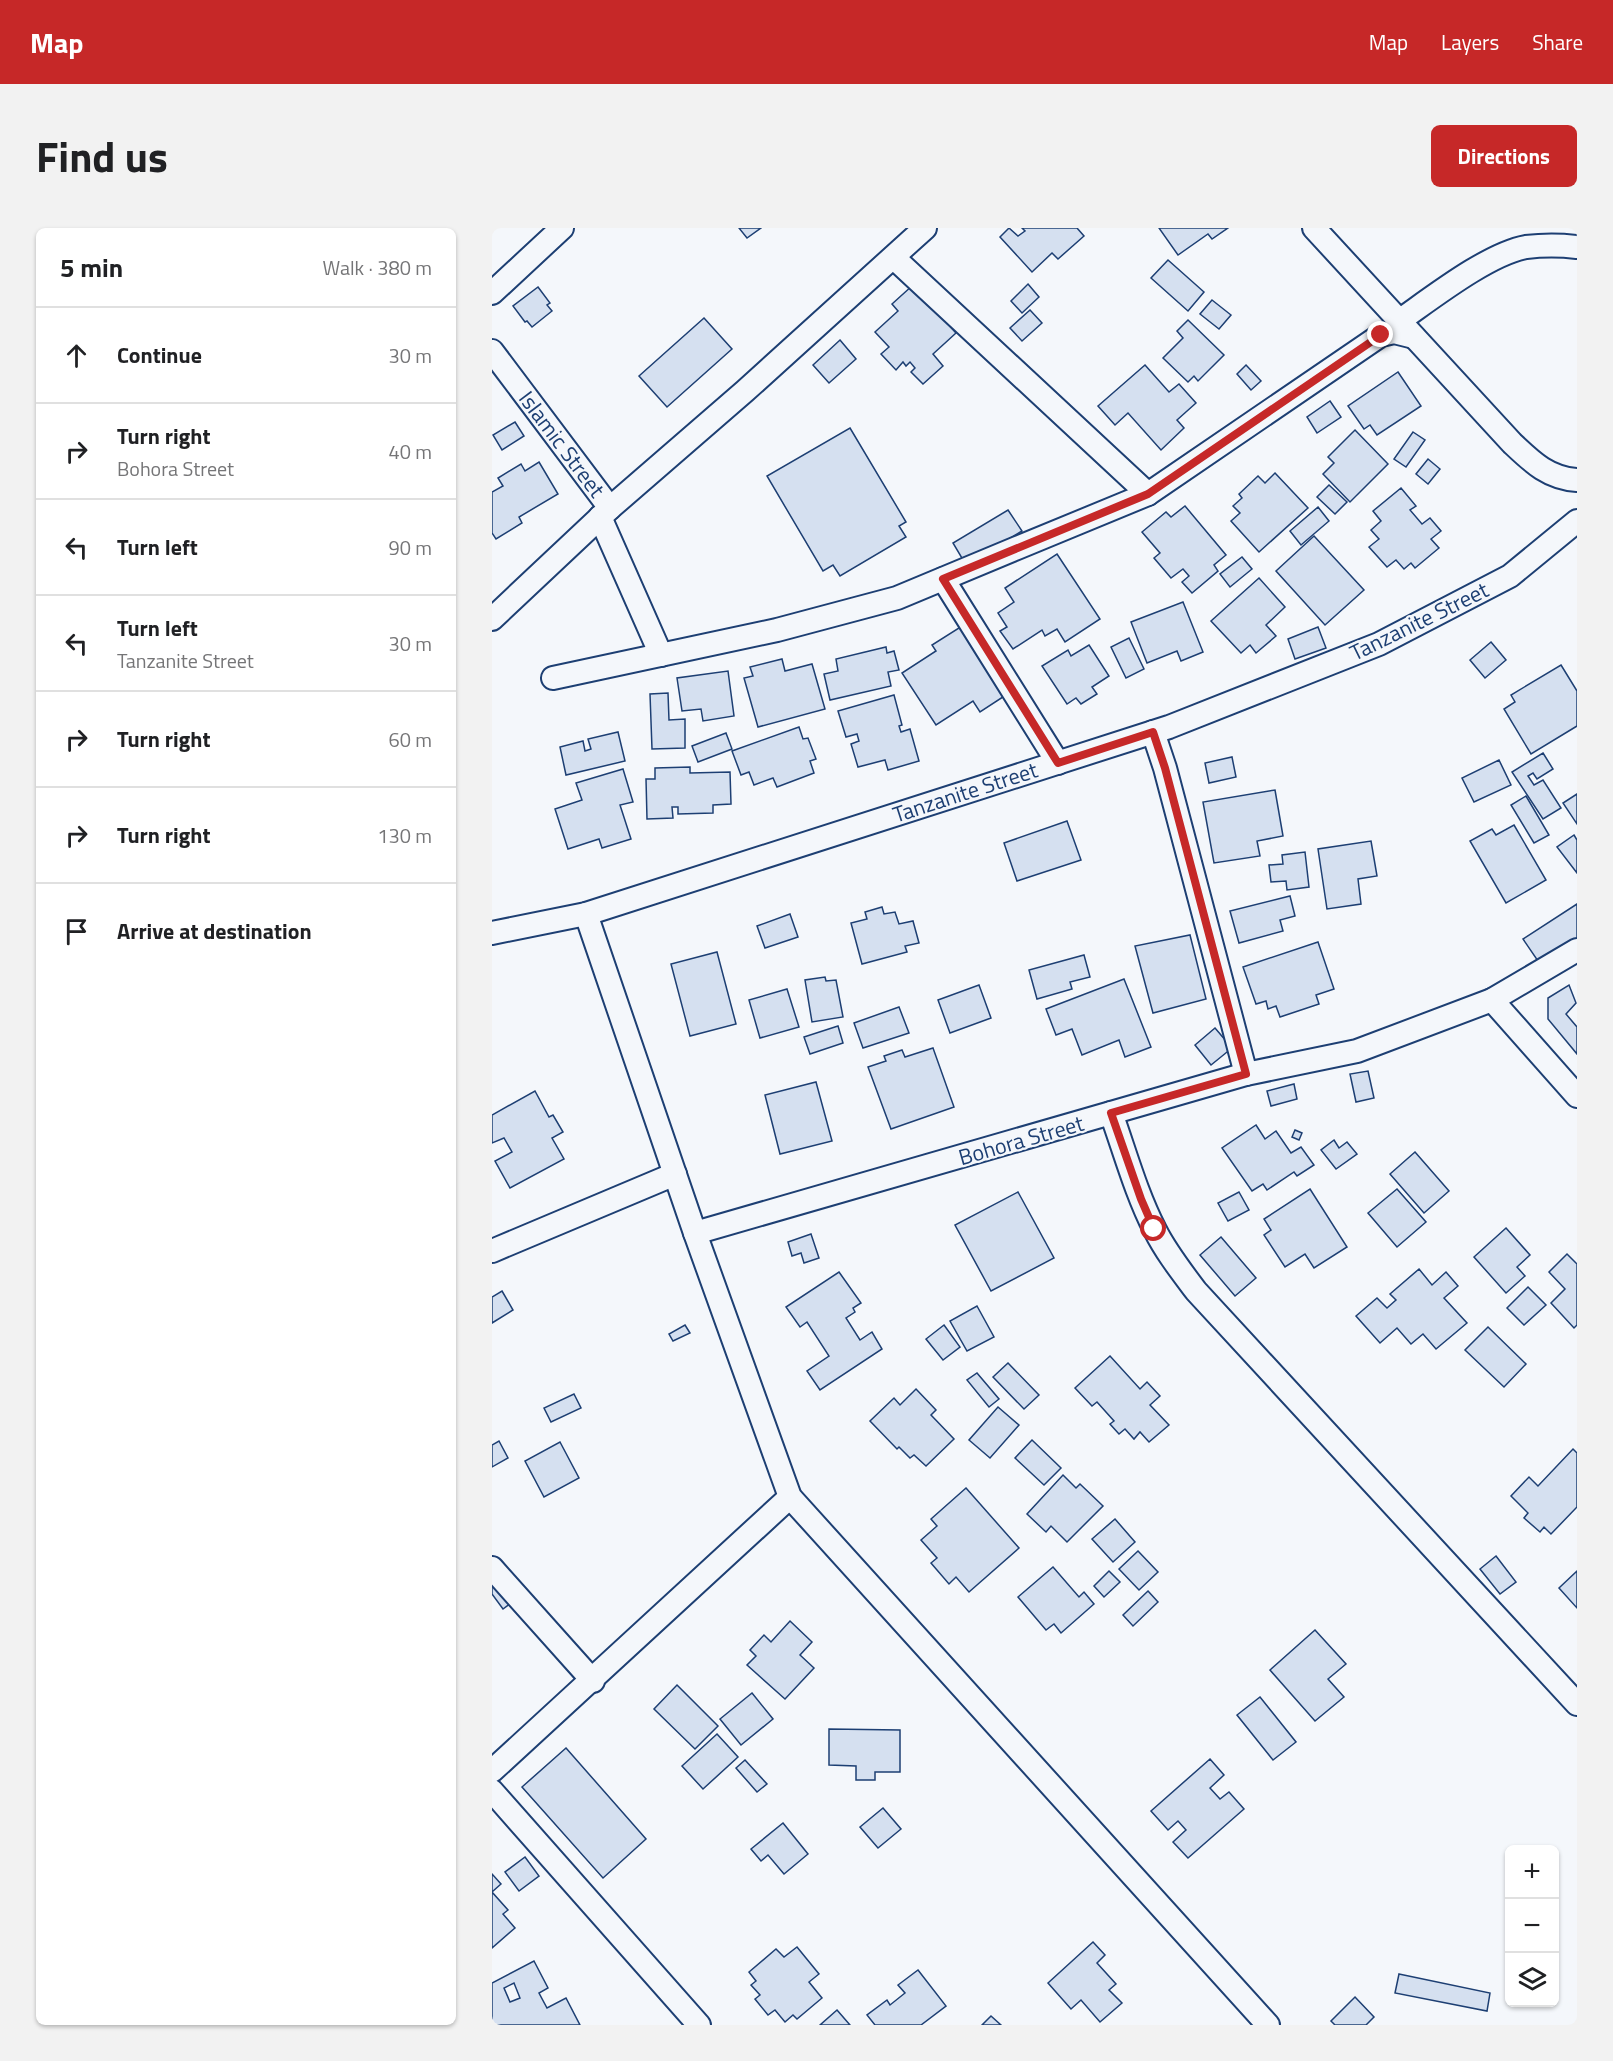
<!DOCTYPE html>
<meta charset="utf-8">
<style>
:root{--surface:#fff;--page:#f2f2f2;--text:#202124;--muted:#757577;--line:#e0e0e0;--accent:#c62828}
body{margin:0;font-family:"Titillium Web",sans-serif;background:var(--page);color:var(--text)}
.controls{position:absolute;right:18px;bottom:18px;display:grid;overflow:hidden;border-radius:9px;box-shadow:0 2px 4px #0004}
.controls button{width:54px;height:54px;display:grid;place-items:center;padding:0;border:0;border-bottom:2px solid var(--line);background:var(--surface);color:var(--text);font:30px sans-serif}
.stop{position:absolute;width:18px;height:18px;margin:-14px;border:4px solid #c62828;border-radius:50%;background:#fff}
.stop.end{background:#c62828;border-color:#fff;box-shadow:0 2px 6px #0008}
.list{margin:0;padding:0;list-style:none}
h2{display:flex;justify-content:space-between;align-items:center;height:78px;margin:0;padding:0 24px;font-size:26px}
h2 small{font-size:20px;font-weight:400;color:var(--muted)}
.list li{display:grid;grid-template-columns:39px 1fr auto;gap:18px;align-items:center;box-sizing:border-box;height:96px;padding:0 24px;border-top:2px solid var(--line)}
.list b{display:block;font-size:22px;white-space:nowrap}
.list p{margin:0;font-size:20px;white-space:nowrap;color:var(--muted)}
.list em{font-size:20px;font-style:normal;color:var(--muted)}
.icon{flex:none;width:33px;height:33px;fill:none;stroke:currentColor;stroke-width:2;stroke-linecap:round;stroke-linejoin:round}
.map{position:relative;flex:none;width:1085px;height:1797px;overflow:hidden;border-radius:9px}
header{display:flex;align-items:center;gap:36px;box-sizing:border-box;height:84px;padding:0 30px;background:var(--accent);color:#fff}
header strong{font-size:28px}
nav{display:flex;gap:33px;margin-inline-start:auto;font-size:21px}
.intro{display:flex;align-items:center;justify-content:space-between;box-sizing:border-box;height:144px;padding:0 36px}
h1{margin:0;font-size:42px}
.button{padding:15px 27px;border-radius:9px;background:var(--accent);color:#fff;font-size:21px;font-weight:700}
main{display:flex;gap:36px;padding:0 36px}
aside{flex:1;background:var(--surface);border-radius:9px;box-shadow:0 2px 4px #0004}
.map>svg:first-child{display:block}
.building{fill:#d5e0f0;stroke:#1d3f73;stroke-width:1.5;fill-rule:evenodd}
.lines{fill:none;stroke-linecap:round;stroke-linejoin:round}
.minor-casing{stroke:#1d3f73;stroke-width:26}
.minor{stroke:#f4f7fb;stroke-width:22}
.route{stroke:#c62828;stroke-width:8}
.labels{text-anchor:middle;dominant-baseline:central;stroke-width:4.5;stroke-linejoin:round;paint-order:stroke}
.street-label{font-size:22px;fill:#1d3f73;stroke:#f4f7fb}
</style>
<header>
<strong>Map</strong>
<nav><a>Map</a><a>Layers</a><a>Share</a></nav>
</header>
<div class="intro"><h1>Find us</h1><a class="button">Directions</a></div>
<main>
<aside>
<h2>5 min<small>Walk · 380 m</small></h2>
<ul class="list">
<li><svg class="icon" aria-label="ahead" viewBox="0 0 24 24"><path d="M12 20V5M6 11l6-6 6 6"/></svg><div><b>Continue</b></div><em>30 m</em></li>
<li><svg class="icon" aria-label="right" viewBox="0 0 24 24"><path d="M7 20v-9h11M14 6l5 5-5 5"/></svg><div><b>Turn right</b><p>Bohora Street</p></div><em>40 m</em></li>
<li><svg class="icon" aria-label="left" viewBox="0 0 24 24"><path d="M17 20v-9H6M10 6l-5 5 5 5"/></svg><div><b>Turn left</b></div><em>90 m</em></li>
<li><svg class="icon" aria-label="left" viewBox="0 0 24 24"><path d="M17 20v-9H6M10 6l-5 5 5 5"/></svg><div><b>Turn left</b><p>Tanzanite Street</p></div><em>30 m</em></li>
<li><svg class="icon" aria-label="right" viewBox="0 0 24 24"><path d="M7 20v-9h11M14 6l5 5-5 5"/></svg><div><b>Turn right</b></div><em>60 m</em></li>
<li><svg class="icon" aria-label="right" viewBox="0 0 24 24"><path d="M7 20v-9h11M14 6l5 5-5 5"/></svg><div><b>Turn right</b></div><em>130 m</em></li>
<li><svg class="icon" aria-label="arrive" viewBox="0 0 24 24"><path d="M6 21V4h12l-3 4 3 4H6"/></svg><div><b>Arrive at destination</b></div></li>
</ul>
</aside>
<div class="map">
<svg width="1085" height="1797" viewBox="0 0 1085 1797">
<rect width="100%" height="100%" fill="#f4f7fb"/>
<g class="building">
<polygon points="247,0 269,0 255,10"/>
<polygon points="517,0 526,8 533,3 530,0 585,0 592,8 566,31 560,25 540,44 508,9"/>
<polygon points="667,0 736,0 720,11 716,6 686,27"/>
<polygon points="676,32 712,64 696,83 659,50"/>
<polygon points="536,56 547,69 530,85 519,73"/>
<polygon points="421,57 464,105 441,126 451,138 431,156 419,144 423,140 418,134 414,138 411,134 404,142 389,126 397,119 383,104 406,83 400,76"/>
<polygon points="46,59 58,75 55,77 60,83 40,99 35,93 33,94 21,78"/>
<polygon points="720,72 739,87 727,101 708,86"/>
<polygon points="538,82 550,95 530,113 518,100"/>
<polygon points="212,90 240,121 175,179 147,148"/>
<polygon points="696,92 732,127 706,153 702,148 696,154 671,130 691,110 685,103"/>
<polygon points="348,112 364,131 337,155 321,137"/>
<polygon points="653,137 677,164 687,156 704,175 685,192 692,200 669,222 636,185 623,197 606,178"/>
<polygon points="754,137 769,153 759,162 745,146"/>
<polygon points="906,144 929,178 885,207 878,197 872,201 856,178"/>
<polygon points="838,173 849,189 825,205 815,189"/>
<polygon points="23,194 32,208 10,222 1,207"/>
<polygon points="358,200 414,294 407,298 414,309 348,348 341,337 331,343 275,248"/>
<polygon points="863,202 896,236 858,274 831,246 842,235 836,229"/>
<polygon points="921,204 933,212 914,239 902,231"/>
<polygon points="936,231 948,241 936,256 924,246"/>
<polygon points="47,234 66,266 27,289 30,295 4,311 0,305 0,264 11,258 6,250 29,236 33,243"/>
<polygon points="783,245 816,280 767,324 739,293 748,285 741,278 750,270 747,266 766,248 773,255"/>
<polygon points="837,257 855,274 843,286 825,269"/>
<polygon points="909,260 924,278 918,282 930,296 938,290 949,303 939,311 947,320 923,340 919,335 912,341 904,332 895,339 877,319 887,311 879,302 889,293 881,283"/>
<polygon points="693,278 734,327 722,337 726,343 700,365 690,354 697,348 691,341 679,350 662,330 668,325 650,304 674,284 679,289"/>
<polygon points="826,279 837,293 809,317 798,303"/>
<polygon points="516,282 530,303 474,337 461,315"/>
<polygon points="822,308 872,362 833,397 784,343"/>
<polygon points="565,326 608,391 573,414 565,401 553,408 550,402 521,421 508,403 515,399 506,385 522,374 513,360"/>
<polygon points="750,329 760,341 738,359 728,346"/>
<polygon points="767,350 793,379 774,397 784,408 764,425 758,417 749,425 719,393"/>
<polygon points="691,374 711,424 689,433 685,423 655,435 639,394"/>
<polygon points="470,398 514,467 488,484 481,473 444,497 410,445 444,423 440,417"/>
<polygon points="826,399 834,420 803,431 796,411"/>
<polygon points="637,410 652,441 634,450 619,419"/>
<polygon points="999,414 1014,432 993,450 978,432"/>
<polygon points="597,417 617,448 600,459 605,466 589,476 584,470 575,476 550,438 576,422 579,428"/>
<polygon points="394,419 395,425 402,423 407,442 396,444 399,458 338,472 332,446 346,443 344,431"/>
<polygon points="290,431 293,443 320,436 333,481 266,499 252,450 261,448 258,439"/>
<polygon points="1069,437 1085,463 1085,498 1039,526 1012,481 1023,474 1019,467"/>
<polygon points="236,443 242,488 211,493 209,481 190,483 185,450"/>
<polygon points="176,465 177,492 193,491 193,520 160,521 158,466"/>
<polygon points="402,467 410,497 407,498 409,504 418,501 427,533 396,542 393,532 366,539 359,516 367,513 365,506 354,509 346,483"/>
<polygon points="307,499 311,511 316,510 324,531 318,533 322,545 285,559 281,550 262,557 257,544 249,547 240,523"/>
<polygon points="126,504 133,533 74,547 68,519 91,513 93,523 99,521 96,511"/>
<polygon points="234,505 240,521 206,534 200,518"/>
<polygon points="1051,525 1061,541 1045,551 1041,545 1036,548 1042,557 1051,552 1069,580 1051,591 1020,544"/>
<polygon points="740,529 744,549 717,555 713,535"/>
<polygon points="1007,532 1019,557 982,574 970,550"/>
<polygon points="198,539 198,545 238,544 239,576 221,577 221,585 186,586 186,579 180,579 181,590 155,591 154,551 163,551 163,540"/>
<polygon points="131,541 141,574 128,577 139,611 110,620 107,611 76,621 63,581 90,572 84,555"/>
<polygon points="783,562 791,608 765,613 768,628 722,635 711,574"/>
<polygon points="1085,566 1085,596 1071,575"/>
<polygon points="1034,568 1057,607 1042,615 1019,577"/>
<polygon points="575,593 589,632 525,653 512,615"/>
<polygon points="1022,597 1054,652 1014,675 978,613 1000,601 1004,607"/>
<polygon points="1082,607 1085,612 1085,645 1065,619"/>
<polygon points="879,613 885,648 866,651 869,676 835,681 826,621"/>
<polygon points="813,624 817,659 795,662 794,653 779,654 777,637 791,636 790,627"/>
<polygon points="798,668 803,688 788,692 791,703 747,715 738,683"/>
<polygon points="1085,676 1085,712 1048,736 1031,711"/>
<polygon points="390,679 392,686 403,684 407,696 421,693 427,715 413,718 415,724 370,736 359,695 375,691 373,684"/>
<polygon points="298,686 306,709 273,720 265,698"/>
<polygon points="698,707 714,771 661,785 643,718"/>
<polygon points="826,714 842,761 824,767 827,776 788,789 784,778 776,781 774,773 764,776 751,739"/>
<polygon points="225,724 244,796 198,808 179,736"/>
<polygon points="592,727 598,749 578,754 580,761 545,771 537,742"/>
<polygon points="333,749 334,753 344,752 351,789 320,794 313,752"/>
<polygon points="632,751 659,819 633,829 627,812 590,827 580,801 564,807 554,781"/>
<polygon points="487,757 499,790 458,805 446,772"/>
<polygon points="1077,757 1084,775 1074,786 1085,799 1085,826 1056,791 1056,770"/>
<polygon points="295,761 307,799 268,810 257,772"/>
<polygon points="407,779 417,805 371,820 362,795"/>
<polygon points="346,798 351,815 318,826 312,809"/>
<polygon points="723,800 740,820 719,837 703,817"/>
<polygon points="441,820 462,879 399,901 376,839 394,833 392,828 410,822 413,829"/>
<polygon points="876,843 882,870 864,874 858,846"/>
<polygon points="324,854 340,913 288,926 273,867"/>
<polygon points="802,856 805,871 779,878 775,863"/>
<polygon points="43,863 57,889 61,887 71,904 60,910 72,931 18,960 3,933 20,924 12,910 0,915 0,887"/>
<polygon points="764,897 773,911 784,903 799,925 809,919 822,937 805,948 802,944 775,962 771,956 760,963 730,920"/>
<polygon points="803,902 810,905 807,912 800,909"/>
<polygon points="842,912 847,920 855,914 865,926 844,941 829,922"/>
<polygon points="923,924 957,963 932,985 898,946"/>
<polygon points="818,961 855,1019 822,1040 813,1026 793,1039 772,1007 779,1002 772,991"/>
<polygon points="905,961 934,994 905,1019 876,985"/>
<polygon points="526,964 562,1030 499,1063 463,997"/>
<polygon points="747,964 757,982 736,993 726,975"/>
<polygon points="1014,1000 1038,1027 1025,1039 1033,1048 1014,1065 982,1029"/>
<polygon points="319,1006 327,1030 312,1035 309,1025 300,1028 296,1014"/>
<polygon points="729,1009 764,1050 743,1068 708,1027"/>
<polygon points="1075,1026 1085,1036 1085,1097 1082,1100 1059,1075 1073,1061 1057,1044"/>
<polygon points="927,1041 940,1057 954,1044 966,1058 952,1070 975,1095 944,1121 931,1106 919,1116 905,1100 888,1115 864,1088 885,1070 895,1080 904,1072 898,1066"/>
<polygon points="347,1044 369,1075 361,1080 363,1084 354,1090 368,1112 380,1104 390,1121 328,1162 315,1143 337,1128 315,1094 308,1099 294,1079"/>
<polygon points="1036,1059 1054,1077 1032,1097 1015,1080"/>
<polygon points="10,1063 21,1082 0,1095 0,1069"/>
<polygon points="485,1078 502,1109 475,1123 458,1093"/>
<polygon points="193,1097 198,1105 181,1113 177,1106"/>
<polygon points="452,1097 468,1119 451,1132 434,1111"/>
<polygon points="996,1099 1034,1136 1012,1159 973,1122"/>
<polygon points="618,1128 648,1161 655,1154 668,1168 658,1177 677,1197 657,1214 648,1204 642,1211 633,1201 627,1206 618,1196 622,1193 605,1174 600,1178 583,1160"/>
<polygon points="516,1135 547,1167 532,1181 501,1149"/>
<polygon points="485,1145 507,1171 497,1179 475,1152"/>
<polygon points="424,1161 444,1182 439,1187 462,1211 434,1238 422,1227 418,1230 407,1219 405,1221 378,1193 402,1170 408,1177"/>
<polygon points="82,1166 89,1180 59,1194 52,1180"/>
<polygon points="506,1179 527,1197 498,1230 477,1212"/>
<polygon points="540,1212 569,1240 552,1257 523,1230"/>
<polygon points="7,1213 16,1230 0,1239 0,1217"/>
<polygon points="68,1214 87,1250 52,1269 33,1233"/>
<polygon points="1081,1221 1085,1225 1085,1279 1059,1306 1052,1299 1048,1304 1032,1290 1036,1285 1019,1268 1037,1249 1046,1258"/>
<polygon points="571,1247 584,1260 588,1256 611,1278 575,1314 559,1298 554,1304 535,1286"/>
<polygon points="474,1260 527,1320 477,1364 464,1349 457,1356 439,1335 445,1330 429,1312 445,1298 439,1291"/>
<polygon points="623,1291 643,1314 621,1334 600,1311"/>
<polygon points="646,1323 666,1344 647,1362 627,1341"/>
<polygon points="1004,1328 1024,1354 1008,1366 988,1341"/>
<polygon points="561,1339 587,1369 592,1364 602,1376 569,1405 562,1396 554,1402 526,1369"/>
<polygon points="617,1343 628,1354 612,1369 602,1358"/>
<polygon points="1085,1343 1085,1380 1067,1360"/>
<polygon points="0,1353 23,1372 11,1381 0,1366"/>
<polygon points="656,1363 666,1374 641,1398 631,1387"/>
<polygon points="298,1393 320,1414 308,1427 322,1440 293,1471 255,1437 264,1428 258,1422 272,1407 279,1414"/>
<polygon points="823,1402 854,1436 836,1451 852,1469 823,1493 778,1442"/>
<polygon points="185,1457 226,1498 203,1521 162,1481"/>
<polygon points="260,1465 281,1491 249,1517 228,1491"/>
<polygon points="768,1469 804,1514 781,1532 745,1487"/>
<polygon points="337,1501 408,1502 408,1544 383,1544 383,1552 364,1552 364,1538 337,1537"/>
<polygon points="225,1506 246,1529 211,1561 190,1538"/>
<polygon points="74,1520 154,1611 111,1650 30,1559"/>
<polygon points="718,1531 732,1547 718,1560 728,1571 737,1564 752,1581 696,1630 681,1614 694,1602 686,1593 676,1602 659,1583"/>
<polygon points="253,1532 275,1556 265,1564 244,1540"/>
<polygon points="391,1580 409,1601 386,1620 368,1599"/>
<polygon points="291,1595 316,1626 292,1646 276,1627 269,1633 259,1621"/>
<polygon points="33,1629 47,1648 27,1663 13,1644"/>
<polygon points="0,1646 9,1656 0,1664 16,1682 11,1686 23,1700 0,1720"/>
<polygon points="601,1714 613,1727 605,1735 624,1756 617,1762 630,1775 608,1794 589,1772 579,1781 556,1755"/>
<polygon points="305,1719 327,1746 317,1754 330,1770 305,1791 301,1787 293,1794 283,1782 276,1787 263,1771 268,1767 259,1757 264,1753 257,1744 284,1721 292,1729"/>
<path d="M42,1733L56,1760L47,1765L55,1780L74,1770L88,1797H0V1755ZM22,1755L28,1770L18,1774L12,1760Z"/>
<polygon points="426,1742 454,1778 429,1797 383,1797 375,1787 395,1772 398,1777 413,1765 406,1757"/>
<polygon points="907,1746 998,1765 995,1783 903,1765"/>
<polygon points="863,1769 882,1789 874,1797 843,1797 839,1793"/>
<polygon points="345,1782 358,1797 328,1797"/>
<polygon points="499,1788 509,1797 490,1797"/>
</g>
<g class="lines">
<g class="minor-casing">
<g id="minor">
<path d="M822,0L1020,215C1040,234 1056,250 1085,252"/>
<polyline points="402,30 656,266"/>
<polyline points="0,65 70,0"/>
<path d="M907,93C940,70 996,26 1034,19C1051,17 1068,17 1085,19"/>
<polyline points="0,123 118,280"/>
<polyline points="108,289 169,427"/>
<polyline points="451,351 566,535"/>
<polyline points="0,391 118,280 253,163 433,0"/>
<polyline points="61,450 285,402 405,370 525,320 656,266 889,107 902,104 922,109"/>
<polyline points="661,504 673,540 754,846"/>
<polyline points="94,686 203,1005 298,1269 776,1797"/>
<polyline points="0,705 94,686 677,499 887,416 1018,348 1085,293"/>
<polyline points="1000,772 1085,868"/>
<path d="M619,885C633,924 644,965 663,1002C674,1024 689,1043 704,1063L1085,1476"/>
<polyline points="203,1005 754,846 865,823 1000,772 1085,722"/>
<polyline points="0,1023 183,946"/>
<polyline points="0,1340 101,1453"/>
<polyline points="0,1543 298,1269"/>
<polyline points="0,1563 207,1797"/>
</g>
</g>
<use href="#minor" class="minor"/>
</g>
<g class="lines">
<polyline class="route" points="662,1001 649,971 619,885 754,846 673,540 661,504 566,535 451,351 656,266 889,107"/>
</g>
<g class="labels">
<g class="street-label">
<text transform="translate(70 216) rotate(53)">Islamic Street</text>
<text transform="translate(927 393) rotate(-26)">Tanzanite Street</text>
<text transform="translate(473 564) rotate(-18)">Tanzanite Street</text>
<text transform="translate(529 912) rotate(-16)">Bohora Street</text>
</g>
</g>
</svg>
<div class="controls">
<button>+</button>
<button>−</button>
<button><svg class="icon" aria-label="layers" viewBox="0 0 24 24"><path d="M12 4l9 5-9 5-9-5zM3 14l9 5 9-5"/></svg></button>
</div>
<div class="stop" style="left:662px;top:1001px"></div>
<div class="stop end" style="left:889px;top:107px"></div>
</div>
</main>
